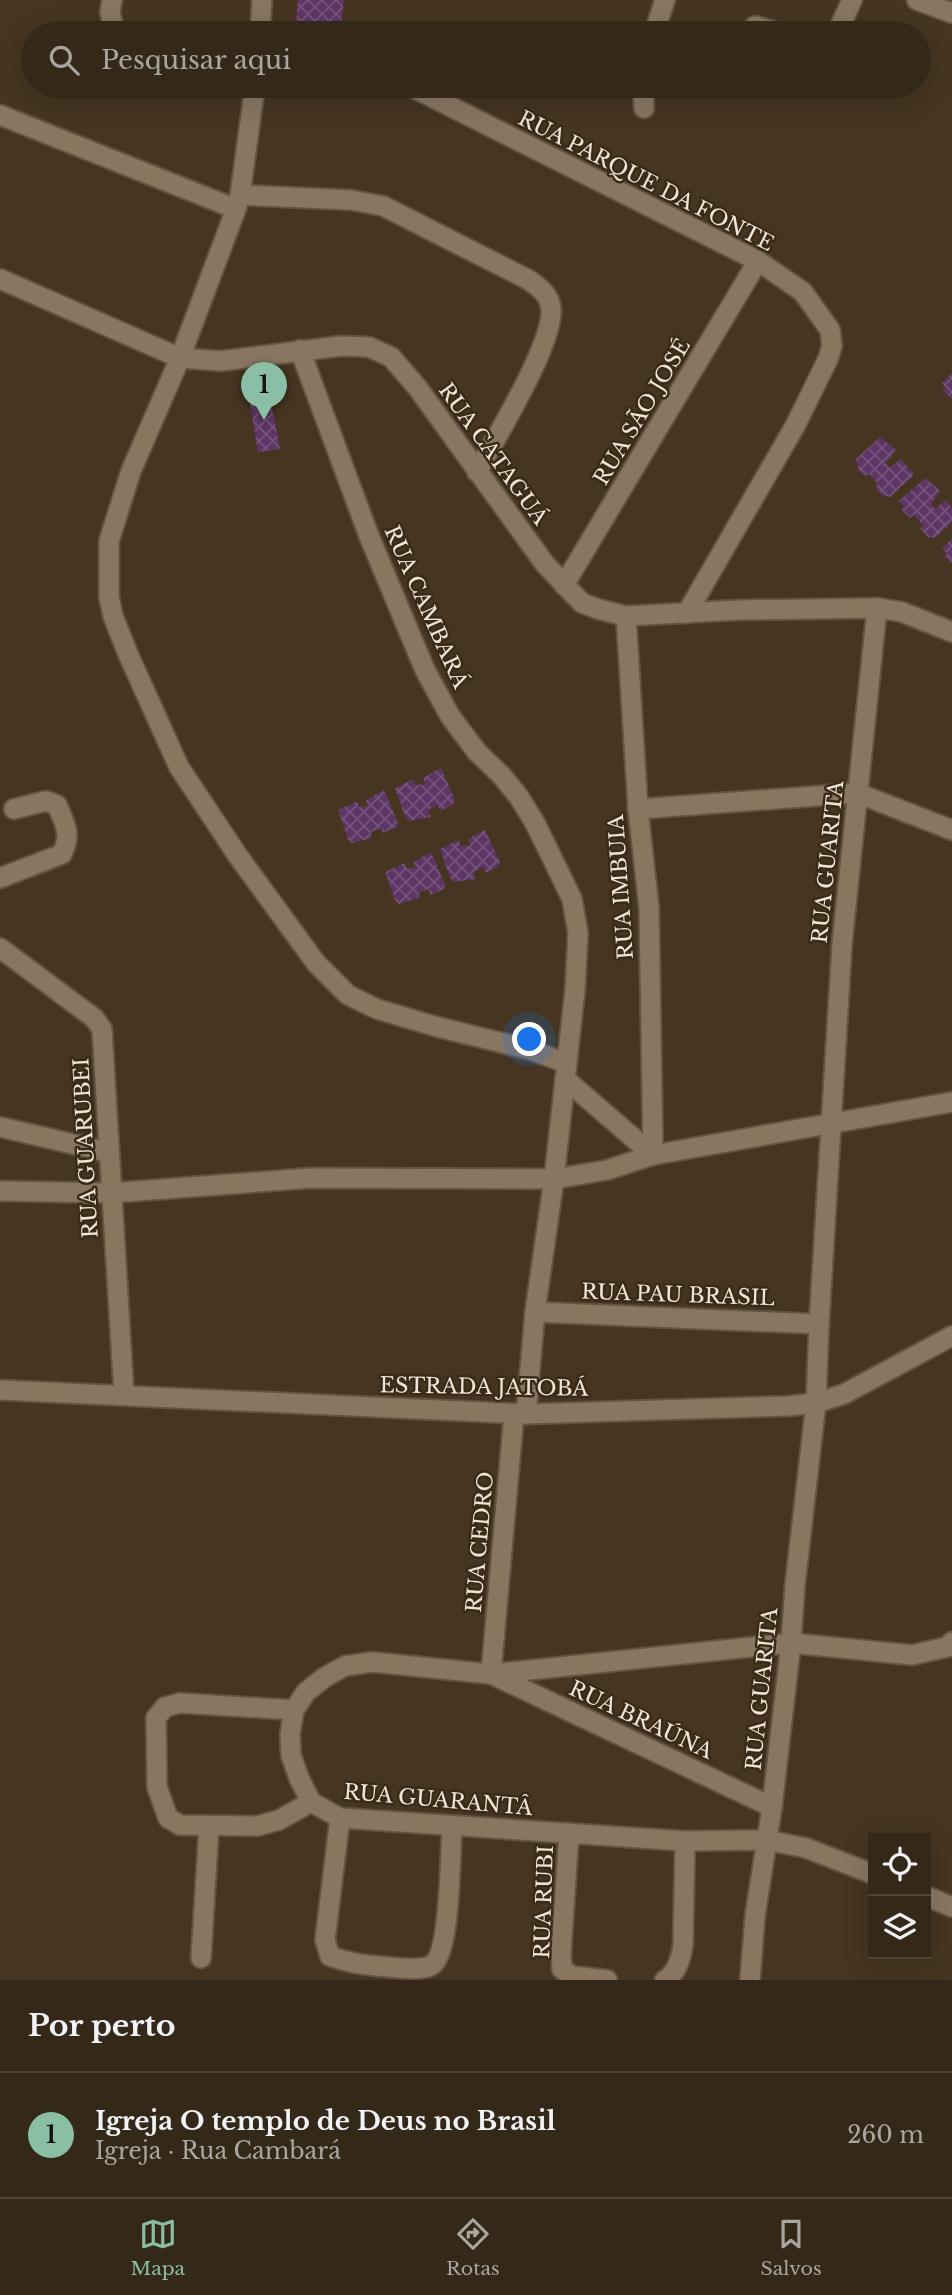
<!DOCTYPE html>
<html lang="pt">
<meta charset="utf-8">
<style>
:root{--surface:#342819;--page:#3c3022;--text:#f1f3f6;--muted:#a9a6a2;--line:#4e4438;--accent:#8abfa5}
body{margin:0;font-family:"Libre Baskerville",serif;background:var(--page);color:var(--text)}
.controls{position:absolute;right:21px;bottom:21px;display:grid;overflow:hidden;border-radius:0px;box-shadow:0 7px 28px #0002}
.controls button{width:63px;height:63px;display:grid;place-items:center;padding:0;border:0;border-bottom:2px solid var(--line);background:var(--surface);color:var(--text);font:35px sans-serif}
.you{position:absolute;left:530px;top:1040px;width:24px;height:24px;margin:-18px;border:5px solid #fff;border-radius:50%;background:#1a73e8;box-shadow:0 0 0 10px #1a73e833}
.badge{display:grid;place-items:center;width:46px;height:46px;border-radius:50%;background:var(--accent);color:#111;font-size:23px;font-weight:700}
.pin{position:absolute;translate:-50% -58px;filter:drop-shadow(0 2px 4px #0008)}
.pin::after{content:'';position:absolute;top:37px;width:24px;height:21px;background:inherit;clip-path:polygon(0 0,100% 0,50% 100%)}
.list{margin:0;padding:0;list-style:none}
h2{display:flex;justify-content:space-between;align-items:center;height:91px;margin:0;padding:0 28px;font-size:30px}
h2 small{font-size:23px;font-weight:400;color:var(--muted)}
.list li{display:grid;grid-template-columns:46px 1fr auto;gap:21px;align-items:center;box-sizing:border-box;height:126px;padding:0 28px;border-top:2px solid var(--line)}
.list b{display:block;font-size:26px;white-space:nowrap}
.list p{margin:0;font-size:23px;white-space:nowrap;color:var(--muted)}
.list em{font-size:23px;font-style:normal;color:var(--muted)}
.icon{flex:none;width:38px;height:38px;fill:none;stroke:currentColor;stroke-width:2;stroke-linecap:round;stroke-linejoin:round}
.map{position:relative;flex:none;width:952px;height:1980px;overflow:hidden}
.search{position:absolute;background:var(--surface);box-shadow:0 7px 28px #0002;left:21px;right:21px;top:21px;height:77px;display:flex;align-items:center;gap:18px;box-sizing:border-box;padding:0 24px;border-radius:38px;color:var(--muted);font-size:26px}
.sheet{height:217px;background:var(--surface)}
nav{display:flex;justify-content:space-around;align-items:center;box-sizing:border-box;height:98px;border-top:2px solid var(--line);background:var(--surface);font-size:19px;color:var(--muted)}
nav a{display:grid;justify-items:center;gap:4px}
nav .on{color:var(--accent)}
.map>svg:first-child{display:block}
.building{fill:url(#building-cross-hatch)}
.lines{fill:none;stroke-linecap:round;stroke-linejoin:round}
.minor-casing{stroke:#625442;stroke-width:23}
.minor{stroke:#887661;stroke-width:19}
.labels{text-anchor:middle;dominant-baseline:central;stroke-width:5;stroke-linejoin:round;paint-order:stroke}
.street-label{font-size:21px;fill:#eee4d8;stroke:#3a2b17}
</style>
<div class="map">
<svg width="952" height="1980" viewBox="0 0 952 1980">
<defs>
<pattern id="building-cross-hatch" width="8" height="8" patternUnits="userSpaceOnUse" patternTransform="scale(1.75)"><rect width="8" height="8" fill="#5d3666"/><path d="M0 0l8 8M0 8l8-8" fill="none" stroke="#75537b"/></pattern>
</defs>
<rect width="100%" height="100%" fill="#453521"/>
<g class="building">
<polygon points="298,0 344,0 340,33 295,33"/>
<polygon points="952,373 952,399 943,391 946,389 942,383"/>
<polygon points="268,387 280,449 258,452 248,391"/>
<polygon points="880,437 896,450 886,463 890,468 901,459 914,475 890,497 883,496 875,487 878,484 869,474 865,477 857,468 859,466 855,460"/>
<polygon points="925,478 940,491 931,504 935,509 946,500 952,508 952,522 935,538 928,537 920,528 923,525 914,515 910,518 901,509 904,507 899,501"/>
<polygon points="952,539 952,563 944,556 947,554 942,548"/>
<polygon points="441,768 455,800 453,805 440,811 438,805 428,810 431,817 409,821 405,816 395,788 414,779 415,785 425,784 423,778"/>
<polygon points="384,790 398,823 397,827 383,833 381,828 371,832 372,838 352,843 348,839 338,810 358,801 358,807 368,806 366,800"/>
<polygon points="485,830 500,862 498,867 485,873 483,867 473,872 476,879 454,882 450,878 440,849 459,840 460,846 470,846 468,839"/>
<polygon points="431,852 445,884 444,889 431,895 428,889 419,893 419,898 399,904 395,900 385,872 405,863 406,868 415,868 414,862"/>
</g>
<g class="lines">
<g class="minor-casing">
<g id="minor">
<polyline points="112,0 110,12 113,26"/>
<polyline points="917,0 952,13"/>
<polyline points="755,26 780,33"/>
<polyline points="260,33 262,0"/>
<polyline points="654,33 665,0"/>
<polyline points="837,33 852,0"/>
<polyline points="255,86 240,195 236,209 180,358 131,471 109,541 109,597 113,616 128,654 179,767 238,856 316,963 348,995 377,1009 434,1026 531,1050 566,1063"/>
<polyline points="410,86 758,261 803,292 830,330 832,346 828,359 795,426 687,613"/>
<polyline points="643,86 644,108"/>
<polyline points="0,115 236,209"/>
<path d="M240,195L351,200L383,206L529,280C540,288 550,295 551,309C554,343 495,439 477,472"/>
<polyline points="0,279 180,358 221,361 341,346 369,347 391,357 417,387 545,564 582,603 598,609 626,616 738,610 877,608 902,612 952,632"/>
<polyline points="300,350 369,536 425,670 450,716 477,752 502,776 519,797 535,823 572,899 578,933 575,990 554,1179 535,1312 526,1414"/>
<polyline points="564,585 758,261"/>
<polyline points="626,616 638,809 649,908 653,1155"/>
<polyline points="638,809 857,793 952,830"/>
<path d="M0,878L62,854C72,833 65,825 57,805L46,801L14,809"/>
<polyline points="0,948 94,1018 102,1029 124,1395"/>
<polyline points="565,1079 653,1155"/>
<polyline points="0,1127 107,1152"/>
<polyline points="0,1191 110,1193 311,1178 554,1179 607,1170 653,1155 952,1102"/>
<polyline points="535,1312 819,1324"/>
<polyline points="0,1390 526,1414 789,1406 816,1403 844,1394 952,1336"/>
<polyline points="514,1414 491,1674 772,1807"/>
<polyline points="294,1710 180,1703 165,1707 156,1718 157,1787 168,1818 180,1825 257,1826 279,1820 311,1802"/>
<path d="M340,1818L325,1940L330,1956C350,1964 368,1965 389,1967C401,1968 422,1971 432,1965C451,1952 450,1853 452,1827"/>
<polyline points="569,1833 561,1953 562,1969 572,1976 607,1980"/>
<polyline points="873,1874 806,1848 766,1840 685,1841 340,1818 311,1802 299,1778 291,1755 290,1734 294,1710 306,1692 325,1677 345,1666 372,1662 491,1674 791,1643 912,1655 947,1647 952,1642"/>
<polyline points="926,1896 952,1907"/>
<polyline points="201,1958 209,1826"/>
<path d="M665,1980C677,1973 681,1959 683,1945L685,1841"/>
<polyline points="750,1980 755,1916 772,1807 791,1643 795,1585 816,1403 819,1324 842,944 877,608"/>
</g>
</g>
<use href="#minor" class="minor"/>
</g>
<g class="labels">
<g class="street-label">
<text transform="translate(646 181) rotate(27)">RUA PARQUE DA FONTE</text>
<text transform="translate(642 412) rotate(-59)">RUA SÃO JOSÉ</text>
<text transform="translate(493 454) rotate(54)">RUA CATAGUÁ</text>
<text transform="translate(426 607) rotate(66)">RUA CAMBARÁ</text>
<text transform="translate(828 862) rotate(-84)">RUA GUARITA</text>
<text transform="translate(621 887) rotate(-94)">RUA IMBUIA</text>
<text transform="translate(86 1148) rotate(-93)">RUA GUARUBEI</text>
<text transform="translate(678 1295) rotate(2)">RUA PAU BRASIL</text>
<text transform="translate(484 1387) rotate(1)">ESTRADA JATOBÁ</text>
<text transform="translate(480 1542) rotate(-85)">RUA CEDRO</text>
<text transform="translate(762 1689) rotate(-84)">RUA GUARITA</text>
<text transform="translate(641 1720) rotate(25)">RUA BRAÚNA</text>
<text transform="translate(438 1800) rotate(5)">RUA GUARANTÂ</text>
<text transform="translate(544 1902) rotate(-88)">RUA RUBI</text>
</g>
</g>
</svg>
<div class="controls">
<button><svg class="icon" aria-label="locate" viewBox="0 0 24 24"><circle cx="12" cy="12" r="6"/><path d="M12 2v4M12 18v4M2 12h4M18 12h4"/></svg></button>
<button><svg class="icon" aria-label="layers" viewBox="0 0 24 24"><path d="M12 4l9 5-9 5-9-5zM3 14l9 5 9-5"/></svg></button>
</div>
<div class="you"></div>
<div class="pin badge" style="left:264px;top:420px">1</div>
<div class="search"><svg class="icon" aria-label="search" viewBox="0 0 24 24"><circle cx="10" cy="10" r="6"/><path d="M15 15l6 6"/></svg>Pesquisar aqui</div>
</div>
<section class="sheet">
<h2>Por perto<small></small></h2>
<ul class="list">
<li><span class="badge">1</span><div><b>Igreja O templo de Deus no Brasil</b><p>Igreja · Rua Cambará</p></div><em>260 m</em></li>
</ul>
</section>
<nav>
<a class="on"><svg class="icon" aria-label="map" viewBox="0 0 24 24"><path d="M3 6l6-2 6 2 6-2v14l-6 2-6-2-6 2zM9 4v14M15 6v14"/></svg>Mapa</a>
<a><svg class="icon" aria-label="directions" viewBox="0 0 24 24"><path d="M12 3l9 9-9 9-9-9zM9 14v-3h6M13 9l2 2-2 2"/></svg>Rotas</a>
<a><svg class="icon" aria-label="saved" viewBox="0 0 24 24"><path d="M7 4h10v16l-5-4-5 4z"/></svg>Salvos</a>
</nav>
